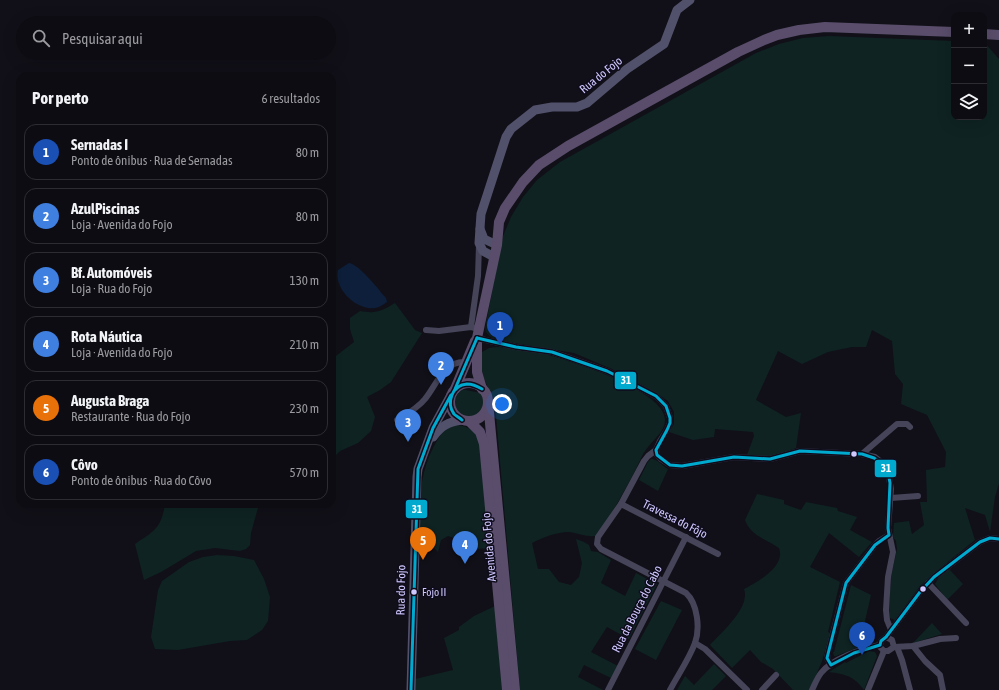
<!DOCTYPE html>
<html lang="pt">
<meta charset="utf-8">
<style>
:root{--surface:#0d0c12;--page:#16151b;--text:#f1f3f6;--muted:#9a9b9f;--line:#2d2c32;--accent:#8c88ae}
body{margin:0;font-family:"Asap Condensed",sans-serif;background:var(--page);color:var(--text)}
.controls{position:absolute;right:12px;top:12px;display:grid;overflow:hidden;border-radius:8px;box-shadow:0 4px 16px #0002}
.controls button{width:36px;height:36px;display:grid;place-items:center;padding:0;border:0;border-bottom:1px solid var(--line);background:var(--surface);color:var(--text);font:20px sans-serif}
.you{position:absolute;left:502px;top:404px;width:14px;height:14px;margin:-10px;border:3px solid #fff;border-radius:50%;background:#1a73e8;box-shadow:0 0 0 6px #1a73e833}
.badge{display:grid;place-items:center;width:26px;height:26px;border-radius:50%;background:var(--accent);color:#fff;font-size:13px;font-weight:700}
.pin{position:absolute;translate:-50% -33px;filter:drop-shadow(0 1px 2px #0008)}
.pin::after{content:'';position:absolute;top:21px;width:14px;height:12px;background:inherit;clip-path:polygon(0 0,100% 0,50% 100%)}
.list{margin:0;padding:0;list-style:none}
h2{display:flex;justify-content:space-between;align-items:center;height:52px;margin:0;padding:0 16px;font-size:17px}
h2 small{font-size:13px;font-weight:400;color:var(--muted)}
.list li{display:grid;grid-template-columns:26px 1fr auto;gap:12px;align-items:center;box-sizing:border-box;height:56px;margin:0 8px 8px;padding:0 8px;border:1px solid var(--line);border-radius:12px}
.list b{display:block;font-size:15px;white-space:nowrap}
.list p{margin:0;font-size:13px;white-space:nowrap;color:var(--muted)}
.list em{font-size:13px;font-style:normal;color:var(--muted)}
.icon{flex:none;width:22px;height:22px;fill:none;stroke:currentColor;stroke-width:2;stroke-linecap:round;stroke-linejoin:round}
.map{position:relative;flex:none;width:999px;height:690px;overflow:hidden}
.search{position:absolute;background:var(--surface);box-shadow:0 4px 16px #0002;left:16px;top:16px;width:320px;height:44px;display:flex;align-items:center;gap:10px;box-sizing:border-box;padding:0 14px;border-radius:22px;color:var(--muted);font-size:15px}
.panel{position:absolute;background:var(--surface);box-shadow:0 4px 16px #0002;left:16px;top:72px;width:320px;height:436px;border-radius:12px}
.map>svg:first-child{display:block}
.green{fill:#0f2323}
.water{fill:#0d1f3b}
.lines{fill:none;stroke-linecap:round;stroke-linejoin:round}
.street{stroke:#454459;stroke-width:6}
.secondary{stroke:#52516c;stroke-width:9}
.primary{stroke:#594d6b;stroke-width:10}
.bus-1-casing{stroke:#0f0c1c;stroke-width:6}
.bus-1{stroke:#00a9ce;stroke-width:3}
.bus-dot{fill:#cfc8fe;stroke:#0f0c1c;stroke-width:1.5}
.labels{text-anchor:middle;dominant-baseline:central;stroke-width:3;stroke-linejoin:round;paint-order:stroke}
.bus-label{font-size:11px;fill:#cfc8fe;stroke:#0f0c1c;text-anchor:start}
.street-label{font-size:12px;fill:#cfc8fe;stroke:#0f0c1c}
.line-badge{stroke:#0f0c1c;stroke-width:1.5}
.badge-label{font-size:11px;text-anchor:middle;font-weight:bold;fill:#fff}
</style>
<div class="map">
<svg width="999" height="690" viewBox="0 0 999 690">
<rect width="100%" height="100%" fill="#111018"/>
<g class="green">
<path d="M829,36L954,41V117H984V43H985L999,59V483L995,497L990,532L985,515L965,508L975,540L933,574L920,586L895,620L890,618L889,608L891,577L897,549L896,541L893,537L894,523L909,521L912,534L924,525L920,502H927L926,470L945,467L946,452L927,415L901,404L903,384L895,374L892,341L872,330L866,347H852L828,352L802,364L778,351L756,400L786,417L801,413L796,448L772,457L747,455L754,436L753,432L715,429L714,437L693,440L669,432L674,424V412L668,401L651,390L612,369L574,353L496,340C491,337 486,335 485,328L503,236L511,217L523,197L537,180L560,162L756,53L779,44L803,38Z"/>
<path d="M395,303L415,330L422,333L391,382L380,390L367,397L375,417L371,431L358,443L340,451L332,459V359L354,342L350,329V318L360,311C376,314 382,311 395,303Z"/>
<path d="M497,347C513,347 530,350 545,354C569,360 666,391 665,420C665,431 654,439 648,447C642,454 639,463 635,471C624,491 610,519 595,536C586,537 578,533 569,532C556,532 544,537 532,543L538,569H549L559,582L571,585L579,577L582,563L576,539L584,542L589,545L591,551L598,552L611,560L601,583L625,596L636,573L657,584L629,639L607,627L591,652L618,666L611,678L584,665L578,677L603,690H520L495,404C492,392 484,383 482,371C480,365 482,358 482,352L489,348Z"/>
<path d="M461,389L481,393C495,418 454,427 454,402C454,397 456,392 461,389Z"/>
<path d="M456,425C470,426 476,432 480,444L490,548L476,549L473,552L454,538L448,536L441,540L438,552L419,532C420,501 419,476 433,448C439,437 443,428 456,425Z"/>
<path d="M651,459C658,459 662,466 668,469L658,491L639,480L648,462Z"/>
<path d="M757,494L784,500V504L801,510L806,502L837,508L838,511L857,517L850,530L872,542L859,557L829,533L810,567L840,582L828,632L830,633L822,661L810,690H793L773,669L761,662L750,650L732,668L710,645C721,633 751,607 744,589C757,582 786,567 779,548C767,540 750,535 745,520Z"/>
<path d="M165,504H259L251,533L250,545L246,549L240,551L215,548L196,551L161,572L144,580L135,544C154,531 161,529 165,504Z"/>
<polygon points="217,555 234,556 254,560 264,579 270,597 268,621 262,630 247,640 230,641 178,650 155,649 151,637 158,590 162,581 189,562 203,557"/>
<polygon points="949,569 963,584 947,600 935,584 939,577"/>
<polygon points="851,585 871,595 859,647 836,656 834,656 833,652 834,652"/>
<polygon points="661,601 682,610 656,660 635,649"/>
<polygon points="495,606 502,690 415,690 415,679 453,670 444,638 459,630 459,627 474,616"/>
<polygon points="932,623 942,634 913,643"/>
<path d="M869,651L875,652L877,656L864,690C854,676 845,674 829,672L845,662L846,663Z"/>
<polygon points="714,664 726,676 712,690 677,690 685,676 694,685"/>
</g>
<path class="water" d="M349,263C359,264 379,290 386,298L387,302C384,304 381,306 379,307C359,314 333,289 338,270Z"/>
<g class="lines">
<g class="street">
<polyline points="471,327 478,276 479,245"/>
<polyline points="426,330 439,331 471,327 475,328"/>
<polyline points="477,338 516,347 552,352 567,357 607,371 656,396 666,406 670,418 670,423 667,430 660,441 656,450 657,455 661,459 670,465 682,466 734,457 770,459 800,451 862,454 875,457 880,461 888,472 891,489 888,528 893,552 888,577 886,610 887,620 891,630"/>
<path d="M397,420C407,414 418,408 425,399C436,386 444,360 466,362"/>
<path d="M656,450L648,456L644,461L621,504L598,537L597,544L601,549L686,593C698,604 700,629 695,643C689,659 678,675 670,690"/>
<polyline points="862,454 897,424 907,424 910,427"/>
<polyline points="891,498 918,496"/>
<polyline points="621,504 718,554"/>
<polyline points="928,583 966,623"/>
<polyline points="695,643 705,649 747,690"/>
<polyline points="880,645 881,641 886,637 920,592 934,577 980,542 990,538 999,539"/>
<polyline points="913,646 925,661 940,675 943,690"/>
<polyline points="894,647 913,646 940,639 956,638"/>
<polyline points="897,647 902,660 910,690"/>
<polyline points="881,648 884,651 888,651 894,647 892,640 886,637"/>
<polyline points="831,665 827,658 828,653 846,583 875,545 879,541 889,535"/>
<polyline points="608,690 686,537"/>
<polyline points="762,690 776,675"/>
<path d="M812,690C815,684 817,678 821,673C832,659 863,648 880,645"/>
<polyline points="868,690 884,651"/>
</g>
<g class="secondary">
<polyline points="480,229 484,239 497,245"/>
<polyline points="494,257 483,251 479,243 480,228 481,214 506,137 511,129 535,110 552,107 577,107 587,103 627,69 664,44 677,10 690,0"/>
<path d="M433,437C441,426 448,422 462,420"/>
<polyline points="411,690 417,477 418,469 433,428 451,395"/>
</g>
<g class="primary">
<polyline points="984,34 999,35"/>
<circle cx="469" cy="402" r="19"/>
<polyline points="455,389 475,341"/>
<polyline points="482,389 477,372 477,338 497,245 499,222 505,208 523,182 539,165 568,146 738,52 764,40 777,35 799,30 825,27 954,32"/>
<polyline points="488,402 515,690"/>
<polyline points="469,421 480,432 484,444 507,690"/>
</g>
<g class="bus-1-casing">
<g id="bus-1">
<polyline points="477,338 516,347 552,352 607,371 656,396 666,406 670,418 670,423 667,430 656,450 657,455 670,465 682,466 734,457 770,459 800,451 862,454 874,458 883,464 888,472 890,483 888,528 889,535 875,545 846,583 827,658 831,665 854,653 880,645 881,641 886,637 920,592 934,577 980,542 990,538 999,539"/>
<polyline points="455,389 477,338"/>
<path d="M462,420C460,418 456,416 454,414C446,403 452,385 467,384C473,384 477,386 482,389"/>
<polyline points="411,690 418,469 433,428 451,395"/>
</g>
</g>
<use href="#bus-1" class="bus-1"/>
</g>
<g class="bus-dot">
<circle cx="854" cy="454" r="3.5"/>
<circle cx="923" cy="589" r="3.5"/>
<circle cx="414" cy="592" r="3.5"/>
</g>
<g class="labels">
<g class="bus-label">
<text x="422" y="592">Fojo II</text>
</g>
<g class="street-label">
<text transform="translate(601 75) rotate(-39)">Rua do Fojo</text>
<text transform="translate(675 519) rotate(27)">Travessa do Fôjo</text>
<text transform="translate(489 547) rotate(-95)">Avenida do Fojo</text>
<text transform="translate(401 590) rotate(-89)">Rua do Fojo</text>
<text transform="translate(637 609) rotate(-63)">Rua da Bouça do Cabo</text>
</g>
</g>
<g class="line-badge">
<rect x="614" y="371" width="23" height="19" rx="4" fill="#00a9ce"/>
<rect x="874" y="459" width="23" height="19" rx="4" fill="#00a9ce"/>
<rect x="405" y="499" width="23" height="20" rx="4" fill="#00a9ce"/>
</g>
<g class="badge-label">
<text x="626" y="384">31</text>
<text x="886" y="472">31</text>
<text x="417" y="513">31</text>
</g>
</svg>
<div class="controls">
<button>+</button>
<button>−</button>
<button><svg class="icon" aria-label="layers" viewBox="0 0 24 24"><path d="M12 4l9 5-9 5-9-5zM3 14l9 5 9-5"/></svg></button>
</div>
<div class="you"></div>
<div class="pin badge" style="left:500px;top:345px;background:#1a4fb4">1</div>
<div class="pin badge" style="left:441px;top:385px;background:#3f7fe0">2</div>
<div class="pin badge" style="left:408px;top:442px;background:#3f7fe0">3</div>
<div class="pin badge" style="left:465px;top:564px;background:#3f7fe0">4</div>
<div class="pin badge" style="left:423px;top:560px;background:#e8710a">5</div>
<div class="pin badge" style="left:862px;top:655px;background:#1a4fb4">6</div>
<div class="search"><svg class="icon" aria-label="search" viewBox="0 0 24 24"><circle cx="10" cy="10" r="6"/><path d="M15 15l6 6"/></svg>Pesquisar aqui</div>
<section class="panel">
<h2>Por perto<small>6 resultados</small></h2>
<ul class="list">
<li><span class="badge" style="background:#1a4fb4">1</span><div><b>Sernadas I</b><p>Ponto de ônibus · Rua de Sernadas</p></div><em>80 m</em></li>
<li><span class="badge" style="background:#3f7fe0">2</span><div><b>AzulPiscinas</b><p>Loja · Avenida do Fojo</p></div><em>80 m</em></li>
<li><span class="badge" style="background:#3f7fe0">3</span><div><b>Bf. Automóveis</b><p>Loja · Rua do Fojo</p></div><em>130 m</em></li>
<li><span class="badge" style="background:#3f7fe0">4</span><div><b>Rota Náutica</b><p>Loja · Avenida do Fojo</p></div><em>210 m</em></li>
<li><span class="badge" style="background:#e8710a">5</span><div><b>Augusta Braga</b><p>Restaurante · Rua do Fojo</p></div><em>230 m</em></li>
<li><span class="badge" style="background:#1a4fb4">6</span><div><b>Côvo</b><p>Ponto de ônibus · Rua do Côvo</p></div><em>570 m</em></li>
</ul>
</section>
</div>
